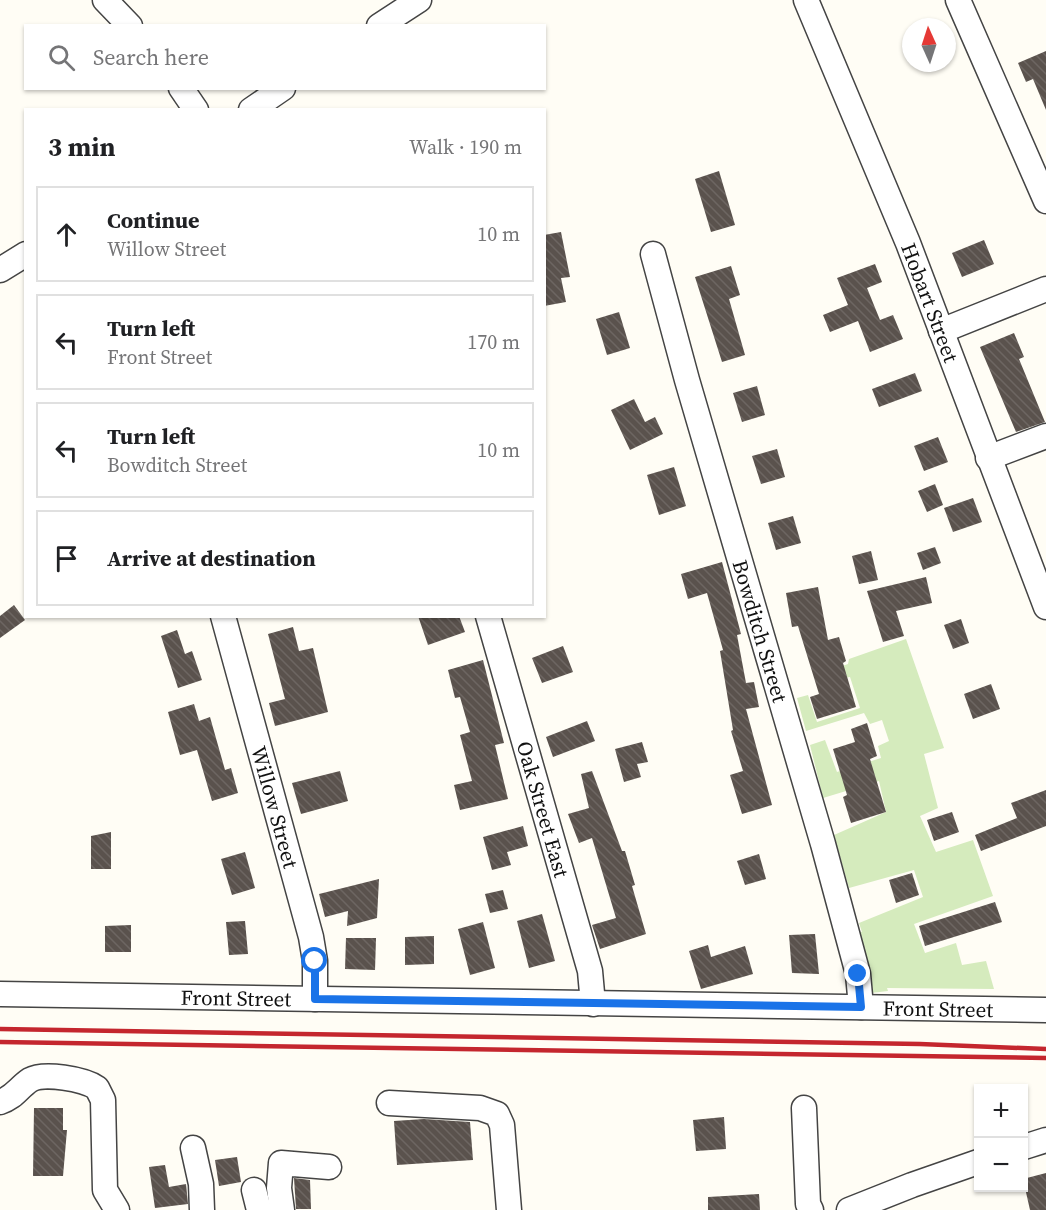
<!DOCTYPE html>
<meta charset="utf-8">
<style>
:root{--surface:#fff;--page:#f6f6f6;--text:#202124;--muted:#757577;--line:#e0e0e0}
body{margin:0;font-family:"Source Serif 4",serif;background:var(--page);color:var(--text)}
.controls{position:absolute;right:18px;bottom:18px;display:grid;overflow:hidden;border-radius:0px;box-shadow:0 2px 4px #0004}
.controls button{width:54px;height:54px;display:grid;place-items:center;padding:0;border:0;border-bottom:2px solid var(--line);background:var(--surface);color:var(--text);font:30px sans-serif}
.compass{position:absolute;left:902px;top:18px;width:54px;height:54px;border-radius:50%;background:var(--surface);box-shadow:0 2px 4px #0004;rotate:357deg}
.stop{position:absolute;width:18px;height:18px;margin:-14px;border:4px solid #1a73e8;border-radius:50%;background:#fff}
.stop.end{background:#1a73e8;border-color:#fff;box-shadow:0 2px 6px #0008}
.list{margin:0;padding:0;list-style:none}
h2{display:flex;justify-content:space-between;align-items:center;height:78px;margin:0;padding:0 24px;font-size:26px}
h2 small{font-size:20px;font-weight:400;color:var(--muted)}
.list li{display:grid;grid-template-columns:39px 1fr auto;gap:18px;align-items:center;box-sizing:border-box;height:96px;margin:0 12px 12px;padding:0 12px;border:2px solid var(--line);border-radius:0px}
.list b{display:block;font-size:22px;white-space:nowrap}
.list p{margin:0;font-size:20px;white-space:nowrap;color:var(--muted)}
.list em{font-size:20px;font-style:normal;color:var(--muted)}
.icon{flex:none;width:33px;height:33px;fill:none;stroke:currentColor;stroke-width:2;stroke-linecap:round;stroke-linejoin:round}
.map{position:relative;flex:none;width:1046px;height:1210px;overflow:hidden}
.search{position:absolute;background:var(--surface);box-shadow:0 2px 4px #0004;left:24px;top:24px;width:522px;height:66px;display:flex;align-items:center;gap:15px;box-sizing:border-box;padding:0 21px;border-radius:0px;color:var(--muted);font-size:22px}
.panel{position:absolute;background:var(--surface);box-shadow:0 2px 4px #0004;left:24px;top:108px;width:522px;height:510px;border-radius:0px}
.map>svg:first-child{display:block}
.grass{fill:#d5ebbd}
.building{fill:url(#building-back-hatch)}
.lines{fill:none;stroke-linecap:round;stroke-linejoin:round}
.minor-casing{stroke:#444;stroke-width:27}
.minor{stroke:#fff;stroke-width:24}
.rail{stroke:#c4262e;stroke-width:4.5}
.route{stroke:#1a73e8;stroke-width:8}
.labels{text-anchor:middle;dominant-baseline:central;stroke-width:6;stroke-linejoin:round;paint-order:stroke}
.street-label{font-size:21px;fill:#111;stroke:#fff}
</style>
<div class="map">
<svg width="1046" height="1210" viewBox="0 0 1046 1210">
<defs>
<pattern id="building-back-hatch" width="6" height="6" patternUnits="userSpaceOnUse" patternTransform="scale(1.5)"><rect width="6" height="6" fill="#5a524d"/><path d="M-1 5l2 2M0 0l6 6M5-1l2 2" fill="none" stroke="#6d6662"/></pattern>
</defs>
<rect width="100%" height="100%" fill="#fffdf5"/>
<polygon class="grass" points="906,639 944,748 924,754 938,808 920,816 936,852 973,840 993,896 914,924 925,953 956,943 962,965 986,961 994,989 887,988 888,991 871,993 855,931 862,932 859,923 923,897 914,870 849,888 834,835 886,812 879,781 823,798 810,745 825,740 837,772 881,758 878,746 889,741 882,720 870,724 864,713 806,731 797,698 808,695 817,722 860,708 850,677 843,678 839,667 848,664 849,659"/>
<g class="building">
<polygon points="1046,51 1046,110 1033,79 1026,82 1018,63"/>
<polygon points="719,171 735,225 711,232 695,179"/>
<polygon points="561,232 570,277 561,278 566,302 544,306 544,235"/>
<polygon points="984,240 994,264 962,277 952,253"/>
<polygon points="875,264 882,282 867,288 880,320 893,315 903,339 870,352 858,321 830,332 823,315 848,305 837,278"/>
<polygon points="731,266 740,295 729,299 745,355 722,362 695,277"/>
<polygon points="619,312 630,348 607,355 596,319"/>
<polygon points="1014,333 1024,357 1019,359 1045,422 1016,432 980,347"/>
<polygon points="915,373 922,391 879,407 872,389"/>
<polygon points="757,386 765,415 742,422 733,393"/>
<polygon points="634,399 645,422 655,417 663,434 630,450 611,410"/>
<polygon points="938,437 948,462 924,471 914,446"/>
<polygon points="777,449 785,477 761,484 752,456"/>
<polygon points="674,467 686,506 659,515 647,475"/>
<polygon points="935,484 943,505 927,512 918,491"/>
<polygon points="973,498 982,522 953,532 944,508"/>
<polygon points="793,516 801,543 776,550 768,523"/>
<polygon points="935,547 941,563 923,570 917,553"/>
<polygon points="871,551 878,580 859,584 852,556"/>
<polygon points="722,562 741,634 737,635 746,683 754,682 759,707 746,709 772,805 742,814 730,775 743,771 731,731 733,730 720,651 723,650 707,593 688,599 681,574"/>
<polygon points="926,577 932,603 896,611 904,636 883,642 867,591"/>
<polygon points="818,587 828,640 839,637 846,661 843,663 856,707 817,719 810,697 819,694 798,626 792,627 786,593"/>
<polygon points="14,605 25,620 0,638 0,616"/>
<polygon points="418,616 459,616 465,632 428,645"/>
<polygon points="961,619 969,643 953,649 944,625"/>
<polygon points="293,627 299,651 313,648 328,712 275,726 269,703 285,699 268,634"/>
<polygon points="177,630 185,654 192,651 202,680 178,688 161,636"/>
<polygon points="563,646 573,672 542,683 532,658"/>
<polygon points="483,660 504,743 495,745 508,799 460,810 454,785 472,781 460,735 470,732 460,697 455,698 448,670"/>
<polygon points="991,684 1000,709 973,719 964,694"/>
<polygon points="194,704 199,721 210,717 225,770 231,768 238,793 212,801 197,750 180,755 168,712"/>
<polygon points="587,721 595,741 553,757 546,737"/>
<polygon points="867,723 877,756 870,759 886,812 851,823 843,797 847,795 833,749 855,742 851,729"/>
<polygon points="642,742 648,762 637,764 641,777 624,782 615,749"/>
<polygon points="340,771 348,801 301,814 292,783"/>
<polygon points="592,771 622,851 625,851 635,885 632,886 646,934 600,949 592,925 616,918 592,838 579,843 568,814 589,808 581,774"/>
<polygon points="1046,790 1046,826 981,851 975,835 1017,818 1011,803"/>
<polygon points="952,812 959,832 934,841 927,820"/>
<polygon points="523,826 528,846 507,852 511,865 492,870 483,837"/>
<polygon points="111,832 111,869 91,869 91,836"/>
<polygon points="245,852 255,888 232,895 221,859"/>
<polygon points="759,854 766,879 745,885 737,861"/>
<polygon points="912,873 919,895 896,903 889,880"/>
<polygon points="379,879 377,918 347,926 348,911 325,917 319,894"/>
<polygon points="503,890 508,909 490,913 485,894"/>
<polygon points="995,902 1002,922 925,946 919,926"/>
<polygon points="542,914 555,961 529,968 517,921"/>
<polygon points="245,921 248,954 229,955 226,922"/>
<polygon points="483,922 495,968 470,975 458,929"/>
<polygon points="131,925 131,952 105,952 105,926"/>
<polygon points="815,934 819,974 792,973 789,935"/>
<polygon points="434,936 434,964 405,965 405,937"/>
<polygon points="346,938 376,938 375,970 345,969"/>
<polygon points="708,945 711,957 745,946 753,974 701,989 689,951"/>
<polygon points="34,1108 63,1108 63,1130 67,1130 63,1176 33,1176"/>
<polygon points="724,1117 726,1149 696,1151 693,1120"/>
<polygon points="424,1119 470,1122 473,1160 397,1165 394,1121"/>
<polygon points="237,1157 241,1182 219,1186 215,1160"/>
<polygon points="165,1165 169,1187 186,1184 188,1204 155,1208 149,1167"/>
<polygon points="1046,1173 1046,1210 1030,1210 1023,1179"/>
<polygon points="294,1178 310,1180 311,1209 296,1209"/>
<polygon points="759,1194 760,1210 708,1210 708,1197"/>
</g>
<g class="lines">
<g class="minor-casing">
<g id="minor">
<polyline points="105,0 130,26"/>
<path id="s1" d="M806,0L908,243L1046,607"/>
<polyline points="958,0 1046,201"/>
<polyline points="379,26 419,0"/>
<polyline points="181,88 196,110"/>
<polyline points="251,110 283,88"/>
<path id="s2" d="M653,254L687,380L823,844L858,974L861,1007"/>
<polyline points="0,270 26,254"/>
<polyline points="941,331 1046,289"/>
<polyline points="988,458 1046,436"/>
<path id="s3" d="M223,616L311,937L315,961V999"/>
<path id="s4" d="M488,616L590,971L593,1004"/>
<path id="s5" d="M0,994L1046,1010"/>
<path d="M0,1102C15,1097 18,1088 30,1080C44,1072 84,1079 97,1088L103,1100L105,1190L117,1210"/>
<polyline points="389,1103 480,1108 497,1114 502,1125 509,1210"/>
<polyline points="804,1108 808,1204 811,1210"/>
<polyline points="1024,1147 1046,1140"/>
<polyline points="193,1148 201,1184 202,1210"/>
<polyline points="254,1190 259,1210"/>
<polyline points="282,1210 279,1188 281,1163 329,1167"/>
<polyline points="849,1210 912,1185 978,1162"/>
</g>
</g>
<use href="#minor" class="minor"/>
<g class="rail">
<polyline points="0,1029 920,1044 1046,1049"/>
<polyline points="0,1042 1046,1058"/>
</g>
</g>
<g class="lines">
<polyline class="route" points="315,961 315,999 861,1007 858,974"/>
</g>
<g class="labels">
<g class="street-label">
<text stroke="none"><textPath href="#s1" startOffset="327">Hobart Street</textPath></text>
<text stroke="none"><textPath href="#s2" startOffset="392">Bowditch Street</textPath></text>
<text stroke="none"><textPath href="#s3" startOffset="198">Willow Street</textPath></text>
<text stroke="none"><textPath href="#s4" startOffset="201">Oak Street East</textPath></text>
<text stroke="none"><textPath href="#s5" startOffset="236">Front Street</textPath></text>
<text stroke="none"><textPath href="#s5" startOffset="938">Front Street</textPath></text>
</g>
</g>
</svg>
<div class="controls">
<button>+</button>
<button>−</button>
</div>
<svg class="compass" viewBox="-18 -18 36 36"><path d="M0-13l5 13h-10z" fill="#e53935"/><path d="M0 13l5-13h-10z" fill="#757577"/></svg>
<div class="stop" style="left:315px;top:961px"></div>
<div class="stop end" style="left:858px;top:974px"></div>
<div class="search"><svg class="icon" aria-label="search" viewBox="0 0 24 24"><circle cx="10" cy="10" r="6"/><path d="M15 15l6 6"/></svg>Search here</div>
<section class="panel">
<h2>3 min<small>Walk · 190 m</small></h2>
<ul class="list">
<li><svg class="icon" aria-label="ahead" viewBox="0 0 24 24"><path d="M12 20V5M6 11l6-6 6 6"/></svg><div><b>Continue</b><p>Willow Street</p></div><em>10 m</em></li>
<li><svg class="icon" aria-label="left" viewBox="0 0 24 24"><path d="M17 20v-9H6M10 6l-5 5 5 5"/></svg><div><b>Turn left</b><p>Front Street</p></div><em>170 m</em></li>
<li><svg class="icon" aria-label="left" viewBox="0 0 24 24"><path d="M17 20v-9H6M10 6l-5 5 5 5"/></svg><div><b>Turn left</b><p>Bowditch Street</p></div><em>10 m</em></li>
<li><svg class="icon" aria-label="arrive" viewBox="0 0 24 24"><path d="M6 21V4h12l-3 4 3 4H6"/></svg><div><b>Arrive at destination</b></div></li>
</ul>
</section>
</div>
